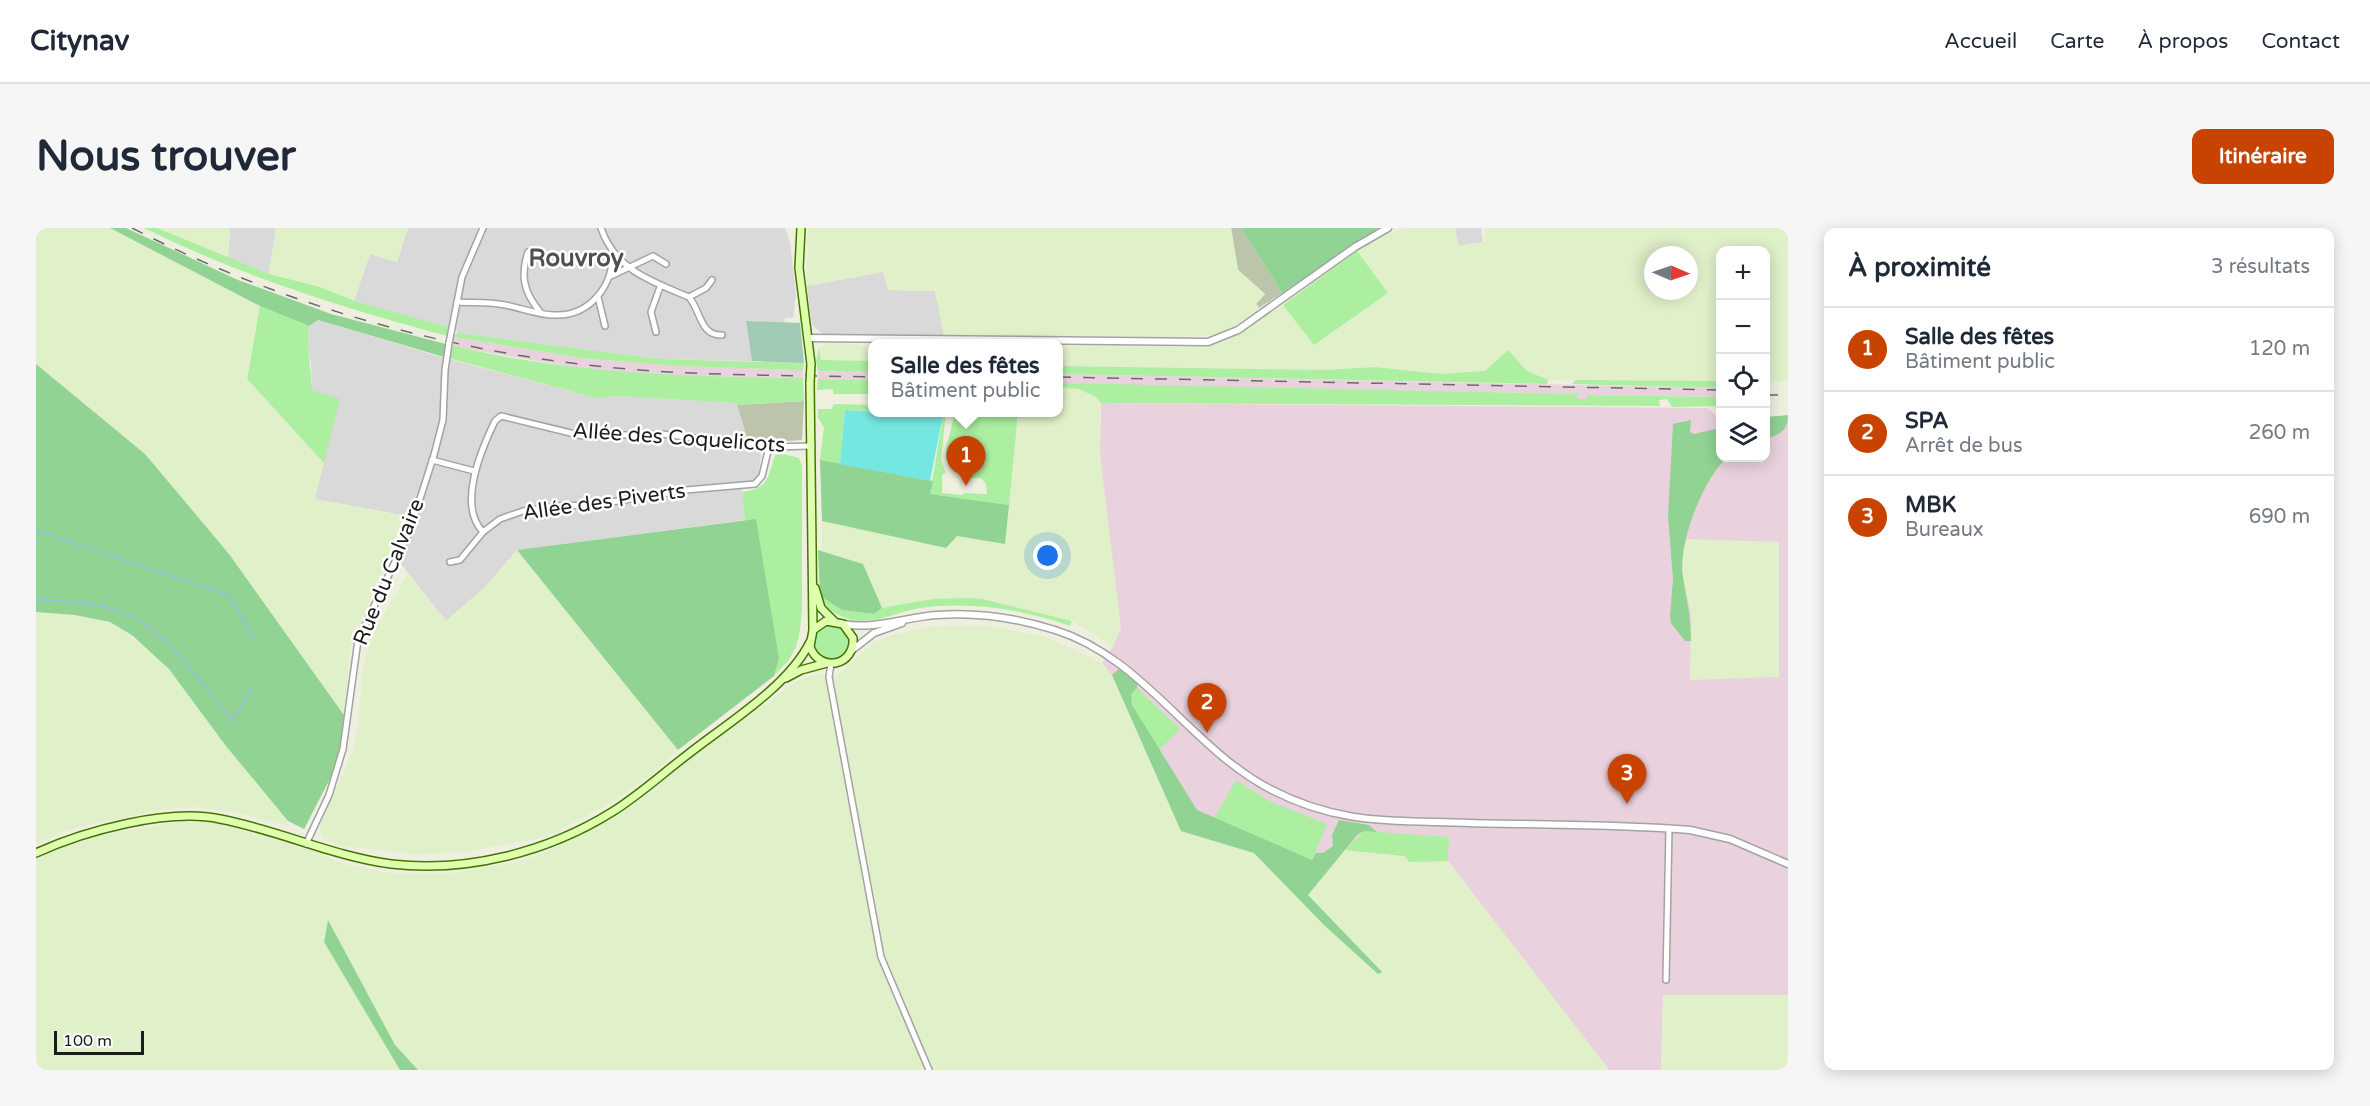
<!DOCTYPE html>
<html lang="fr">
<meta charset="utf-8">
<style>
:root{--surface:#fff;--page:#f6f6f7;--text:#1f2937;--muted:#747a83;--line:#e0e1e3;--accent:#c84300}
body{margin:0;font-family:"Varela Round",sans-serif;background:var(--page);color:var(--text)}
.controls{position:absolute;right:18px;top:18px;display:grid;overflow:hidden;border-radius:12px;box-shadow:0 3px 15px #0003}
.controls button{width:54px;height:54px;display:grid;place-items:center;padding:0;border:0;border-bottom:2px solid var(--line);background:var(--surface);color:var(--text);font:30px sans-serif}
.compass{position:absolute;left:1608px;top:18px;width:54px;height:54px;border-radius:50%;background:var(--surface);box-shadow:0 3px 15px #0003;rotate:92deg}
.scale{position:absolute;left:18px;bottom:15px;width:90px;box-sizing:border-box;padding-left:6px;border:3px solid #1c1c1c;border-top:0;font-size:16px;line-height:21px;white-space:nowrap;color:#1c1c1c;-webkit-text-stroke:4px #fff;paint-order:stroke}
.you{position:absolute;left:1012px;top:328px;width:21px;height:21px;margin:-15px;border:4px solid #fff;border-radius:50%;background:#1a73e8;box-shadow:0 0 0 9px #1a73e833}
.badge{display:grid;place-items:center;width:39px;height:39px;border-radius:50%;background:var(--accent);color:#fff;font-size:20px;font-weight:700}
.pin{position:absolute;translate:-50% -50px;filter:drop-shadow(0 2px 3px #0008)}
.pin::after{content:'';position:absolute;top:32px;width:21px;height:18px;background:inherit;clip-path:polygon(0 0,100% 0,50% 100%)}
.popup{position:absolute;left:832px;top:111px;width:195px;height:78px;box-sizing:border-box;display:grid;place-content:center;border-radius:12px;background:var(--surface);filter:drop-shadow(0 2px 4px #0005);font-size:20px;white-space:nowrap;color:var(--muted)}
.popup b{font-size:22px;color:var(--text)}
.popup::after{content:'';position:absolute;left:50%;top:100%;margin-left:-12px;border:12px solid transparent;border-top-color:var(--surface)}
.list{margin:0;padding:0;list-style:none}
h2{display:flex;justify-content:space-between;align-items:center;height:78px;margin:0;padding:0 24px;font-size:26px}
h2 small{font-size:20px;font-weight:400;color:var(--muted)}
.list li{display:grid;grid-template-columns:39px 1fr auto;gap:18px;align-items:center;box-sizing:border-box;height:84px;padding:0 24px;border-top:2px solid var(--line)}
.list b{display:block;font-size:22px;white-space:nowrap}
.list p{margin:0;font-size:20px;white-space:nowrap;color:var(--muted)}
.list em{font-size:20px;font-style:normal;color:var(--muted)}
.icon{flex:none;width:33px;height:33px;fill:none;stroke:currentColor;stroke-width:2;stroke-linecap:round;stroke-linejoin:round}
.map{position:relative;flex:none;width:1752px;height:842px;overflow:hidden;border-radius:12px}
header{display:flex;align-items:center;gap:36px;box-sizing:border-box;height:84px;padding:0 30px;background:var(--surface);border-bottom:2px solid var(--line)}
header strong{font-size:28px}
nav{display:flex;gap:33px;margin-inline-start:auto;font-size:21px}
.intro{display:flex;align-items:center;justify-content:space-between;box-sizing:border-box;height:144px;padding:0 36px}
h1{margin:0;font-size:42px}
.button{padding:15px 27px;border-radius:12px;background:var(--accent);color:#fff;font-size:21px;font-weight:700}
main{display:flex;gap:36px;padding:0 36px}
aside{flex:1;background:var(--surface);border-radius:12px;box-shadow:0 3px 15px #0003}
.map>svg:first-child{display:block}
.residential{fill:#dad9d9}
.industrial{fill:#e9d2dd}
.construction{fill:#bcc4ab}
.farmland{fill:#e0f0c9;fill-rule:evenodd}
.grass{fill:#acefa0}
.forest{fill:#91d393}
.cemetery{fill:#9fcab4}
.pitch{fill:#75e7e1}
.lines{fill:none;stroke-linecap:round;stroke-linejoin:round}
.stream{stroke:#9cbae1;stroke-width:1.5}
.minor-casing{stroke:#a3a3a3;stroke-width:8}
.tertiary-casing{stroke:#a3a3a3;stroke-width:9}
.secondary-casing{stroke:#427600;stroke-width:10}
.minor{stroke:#fff;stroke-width:5}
.tertiary{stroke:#fff;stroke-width:6}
.secondary{stroke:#e0ffae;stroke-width:7}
.rail{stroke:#6a6a6a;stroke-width:1.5;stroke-dasharray:12 12;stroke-linecap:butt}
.minor-bridge-casing{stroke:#a3a3a3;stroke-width:8;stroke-linecap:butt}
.secondary-bridge-casing{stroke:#427600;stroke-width:10;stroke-linecap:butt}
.minor-bridge{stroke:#fff;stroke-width:5}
.secondary-bridge{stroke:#e0ffae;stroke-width:7}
.labels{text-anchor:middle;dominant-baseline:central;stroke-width:5;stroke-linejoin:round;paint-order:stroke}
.street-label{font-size:21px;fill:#1c1c1c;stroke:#fff}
.quarter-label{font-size:24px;font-weight:bold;fill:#4f4f4f;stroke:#fff}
</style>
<header>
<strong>Citynav</strong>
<nav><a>Accueil</a><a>Carte</a><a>À propos</a><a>Contact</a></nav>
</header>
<div class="intro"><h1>Nous trouver</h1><a class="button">Itinéraire</a></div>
<main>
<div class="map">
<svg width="1752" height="842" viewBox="0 0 1752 842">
<rect width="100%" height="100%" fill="#efefe0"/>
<g class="residential">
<polygon points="194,0 240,0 233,46 192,32"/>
<polygon points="372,0 749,0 754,14 760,67 757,90 749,90 748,95 710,93 716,133 624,131 421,105 421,102 318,73 334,26 361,34"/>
<polygon points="1419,0 1445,0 1447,14 1422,18"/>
<polygon points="847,44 852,62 899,63 908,107 787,106 776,97 771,58"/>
<polygon points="282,92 398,127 560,170 580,168 700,175 712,209 712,218 723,222 725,227 722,250 717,253 705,253 709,292 481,322 449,359 410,393 357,326 371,288 279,271 275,135 270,119 273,98"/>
</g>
<g class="industrial">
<polygon points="418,109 545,130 641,138 767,142 767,150 655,148 553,142 432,121 415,117"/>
<polygon points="782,143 837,144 837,152 782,151"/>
<polygon points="1023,146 1684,160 1684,169 1552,167 1551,171 1542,171 1541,166 1073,157 1023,155"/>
<polygon points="1065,175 1671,180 1684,191 1684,230 1730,230 1730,196 1752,190 1752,767 1627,767 1625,842 1573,842 1412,633 1272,667 1145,603 1076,447 1066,435 1077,418 1064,226"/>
</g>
<g class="construction">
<polygon points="1195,0 1205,0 1246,65 1223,80 1220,76 1229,66 1202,42"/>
<polygon points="768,173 766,212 725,215 712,212 701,177"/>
</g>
<g class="farmland">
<polygon points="0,0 74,0 224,78 210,151 288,235 279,271 368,288 313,423 310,490 193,326 109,226 0,136"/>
<polygon points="121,0 194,0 192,32 157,17"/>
<polygon points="240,0 372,0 361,34 334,26 318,73 284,59 233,46"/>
<polygon points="772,0 1195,0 1202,42 1229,66 1220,76 1223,80 1194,101 1178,107 1128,110 908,107 899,63 852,62 847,44 771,58"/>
<path d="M1369,0H1419L1423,18L1449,14V0H1752V153H1730V22H1684V153L1509,152L1491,143L1459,136L1449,143L1405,146L1339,139L1289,142L1023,138V118L1171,119L1189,113L1247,77L1278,117L1352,65L1321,23L1348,7ZM1617,27H1653V63H1617Z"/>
<polygon points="792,115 837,118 837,133 784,132 783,120"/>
<polygon points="1023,159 1043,161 1060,169 1065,175 1064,226 1085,400 1077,418 1036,393 946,371 897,371 846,380 827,336 786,323 786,293 910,320 921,307 969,316 982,185 1023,184"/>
<polygon points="1651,311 1743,314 1743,449 1654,452 1655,385 1646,348 1647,323"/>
<polygon points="481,322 642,522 617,546 578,573 518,605 500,611 428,624 378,626 307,618 288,611 284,604 284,597 317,523 323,491 326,445 333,416 344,393 372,346 410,393 449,359"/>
<polygon points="0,384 39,387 74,394 113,421 133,441 252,593 251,598 194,583 158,579 128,581 34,601 0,616"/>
<polygon points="945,397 1008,408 1066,435 1076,447 1145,603 1218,625 1289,697 1342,745 1345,744 1272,667 1309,622 1369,628 1373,634 1412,633 1573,842 382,842 359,817 292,693 288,714 364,842 0,842 0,631 16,623 66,607 137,595 179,594 283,625 308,636 359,646 410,646 485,633 510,624 598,576 651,532 764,451 784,446 801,448 835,416 856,407 891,399"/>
<polygon points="1627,767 1752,767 1752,842 1625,842"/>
</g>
<g class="grass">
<path d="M108,0H121L233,46L284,59L319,73L412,99L411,108C307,80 205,48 108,0Z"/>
<polygon points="1321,23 1352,65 1278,117 1247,77"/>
<path d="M224,78L273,98C270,120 275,140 276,162L304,171L288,235L211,151Z"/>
<polygon points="421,105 624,131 768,135 767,142 641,138 545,130 418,109"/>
<path d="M415,117C531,146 648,148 767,150L768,173L701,177L699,175L580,168L560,170L412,130Z"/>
<polygon points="783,120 785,132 837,133 837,144 782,143 780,133"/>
<polygon points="1472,122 1491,143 1512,152 1511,156 1023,146 1023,138 1289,142 1339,139 1405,146 1449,143"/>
<polygon points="782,151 837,152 837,166 797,166 797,161 781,162"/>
<polygon points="1539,152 1684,153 1684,160 1536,156"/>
<polygon points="1023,155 1541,166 1542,171 1551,171 1551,167 1684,169 1684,178 1636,179 1631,171 1623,172 1624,178 1065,175 1060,169 1043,161 1023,159"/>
<polygon points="800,176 837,177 837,183 809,182 804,236 784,232 788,199 782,190 782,181 796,181 797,177"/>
<polygon points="858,185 910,185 905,232 910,245 906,247 906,265 927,267 928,265 951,266 950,256 945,250 930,250 929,244 915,241 910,230 910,220 919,185 982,185 973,277 894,266 907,188"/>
<path d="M747,226L763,230L766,238V382L764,402L760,419L752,433L738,448L743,431L709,292L706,264C732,261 732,250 739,227Z"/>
<path d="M784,368L806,382L838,386L846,380L861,377L897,371L929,370L946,371L1036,393L1034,398C985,381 936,373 884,380C865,383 845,393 826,393C810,393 790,383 784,368Z"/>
<circle cx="796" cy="414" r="18"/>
<polygon points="1101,460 1144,501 1123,522 1096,477 1095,466"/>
<polygon points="1200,552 1235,574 1291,596 1276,632 1178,591"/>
<polygon points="1328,603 1413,609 1412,633 1373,634 1369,628 1309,622"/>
</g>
<g class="forest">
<polygon points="74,0 90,0 202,52 295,86 410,116 408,129 282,92 273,98 224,78"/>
<polygon points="1205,0 1343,0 1246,65"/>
<polygon points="0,136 109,226 193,326 310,490 298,543 268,601 252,593 190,518 133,441 97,408 74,394 39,387 0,384"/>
<path d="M1752,187C1752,203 1744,206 1730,211V189Z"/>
<path d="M1655,192L1654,204L1658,206L1684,200V230H1691C1667,250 1641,318 1647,349C1651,374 1655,388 1655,413H1649L1635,395L1634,388L1637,351L1632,288L1637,196Z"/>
<polygon points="784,232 897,253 894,266 973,277 969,316 921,308 910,320 786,293"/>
<polygon points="720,291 743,431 738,448 642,522 481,322"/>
<polygon points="782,322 827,336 846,380 838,386 806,382 784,368"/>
<polygon points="1083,441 1101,455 1101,460 1095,466 1096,477 1161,582 1276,632 1280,625 1287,625 1297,618 1296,607 1303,592 1333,597 1341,604 1328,603 1321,607 1272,667 1346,744 1342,746 1289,698 1218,625 1145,603 1076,447"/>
<polygon points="292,692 359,817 382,842 364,842 288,714"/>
</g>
<polygon class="cemetery" points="710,93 764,95 768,135 716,133"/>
<polygon class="pitch" points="809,182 907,187 894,253 804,236"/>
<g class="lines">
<g class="stream">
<polyline points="0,302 192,367 218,410"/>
<path d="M0,372C30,373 63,374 91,386C131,403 169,460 196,493L216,460"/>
</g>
<g class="minor-casing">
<g id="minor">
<path d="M565,0C579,42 617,54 653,69C665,83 664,108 686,107"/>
<path d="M492,24C484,49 488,65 505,85"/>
<polyline points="575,48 617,28 630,36"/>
<polyline points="562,69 569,98"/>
<polyline points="653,69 670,60 676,52"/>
<path d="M421,74C435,75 449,74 463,76C481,78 500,87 518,87C554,89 579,56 576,23"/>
<polyline points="620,104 615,84 624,59"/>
<polyline points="415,105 426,49 447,0"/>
<path d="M733,219L726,248L719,256L650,262L550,278L531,277L487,283L464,291L447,304C421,277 445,222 459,193L465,188L547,208L626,206L733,219L776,218"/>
<polyline points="396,232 438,243"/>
<polyline points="414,334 424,332 447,304"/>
<polyline points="795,436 793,449 845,729 893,842"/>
<polyline points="270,616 293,567 307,521 322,412 374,302 398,227 407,192 409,142 413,115"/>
<polyline points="1630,752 1633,600"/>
</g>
</g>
<g class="tertiary-casing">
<g id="tertiary">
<polyline points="773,110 1172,114 1202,102 1319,19 1352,0"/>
<path d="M807,396C838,402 870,389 901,387C941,384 981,390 1019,402C1107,429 1154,519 1234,561C1305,598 1358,592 1434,595C1507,597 1581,596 1654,602L1694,611L1752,636"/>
<polyline points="815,423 838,405 866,395"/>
</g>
</g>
<g class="secondary-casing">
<g id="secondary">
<polyline points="765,0 763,40 775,136"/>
<path d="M774,155L777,402L774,419C784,445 819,438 817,410L807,396L790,393L777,402"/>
<polyline points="779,360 785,380 798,393"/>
<polyline points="750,450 765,442 791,435"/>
<path d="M0,625C48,603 132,580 184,591C242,602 296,628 355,636C430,645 512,624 576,584C602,568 626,546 651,527C690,496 752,459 774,414"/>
</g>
</g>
<use href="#minor" class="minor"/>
<use href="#tertiary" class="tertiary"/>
<use href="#secondary" class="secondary"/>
<g class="rail">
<path d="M96,0C242,75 405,122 569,139C658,148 748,147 837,149"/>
<polyline points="1023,149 1684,162"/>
<polyline points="1730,167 1752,167"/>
</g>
<g class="minor-bridge-casing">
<polyline id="minor-bridge" points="413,115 415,105"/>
</g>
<g class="secondary-bridge-casing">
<polyline id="secondary-bridge" points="774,155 775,136"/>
</g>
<use href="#minor-bridge" class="minor-bridge"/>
<use href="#secondary-bridge" class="secondary-bridge"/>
</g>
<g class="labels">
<g class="street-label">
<text transform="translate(643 210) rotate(4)">Allée des Coquelicots</text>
<text transform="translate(568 274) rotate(-8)">Allée des Piverts</text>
<text transform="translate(353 344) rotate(-68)">Rue du Calvaire</text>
</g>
<g class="quarter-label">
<text x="540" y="30">Rouvroy</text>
</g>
</g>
</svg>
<div class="controls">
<button>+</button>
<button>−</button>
<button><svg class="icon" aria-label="locate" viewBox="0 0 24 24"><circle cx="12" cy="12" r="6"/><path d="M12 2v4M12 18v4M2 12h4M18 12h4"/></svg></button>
<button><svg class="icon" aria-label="layers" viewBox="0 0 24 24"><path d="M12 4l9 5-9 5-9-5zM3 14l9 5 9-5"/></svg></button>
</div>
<svg class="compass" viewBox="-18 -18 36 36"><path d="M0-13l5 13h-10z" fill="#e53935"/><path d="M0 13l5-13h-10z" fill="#747a83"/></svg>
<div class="scale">100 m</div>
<div class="you"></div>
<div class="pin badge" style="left:930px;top:258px">1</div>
<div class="popup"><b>Salle des fêtes</b>Bâtiment public</div>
<div class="pin badge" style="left:1171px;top:505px">2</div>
<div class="pin badge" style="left:1591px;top:576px">3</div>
</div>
<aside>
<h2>À proximité<small>3 résultats</small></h2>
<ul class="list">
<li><span class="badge">1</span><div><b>Salle des fêtes</b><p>Bâtiment public</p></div><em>120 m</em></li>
<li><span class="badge">2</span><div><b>SPA</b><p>Arrêt de bus</p></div><em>260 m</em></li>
<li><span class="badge">3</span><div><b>MBK</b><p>Bureaux</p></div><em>690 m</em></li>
</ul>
</aside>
</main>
